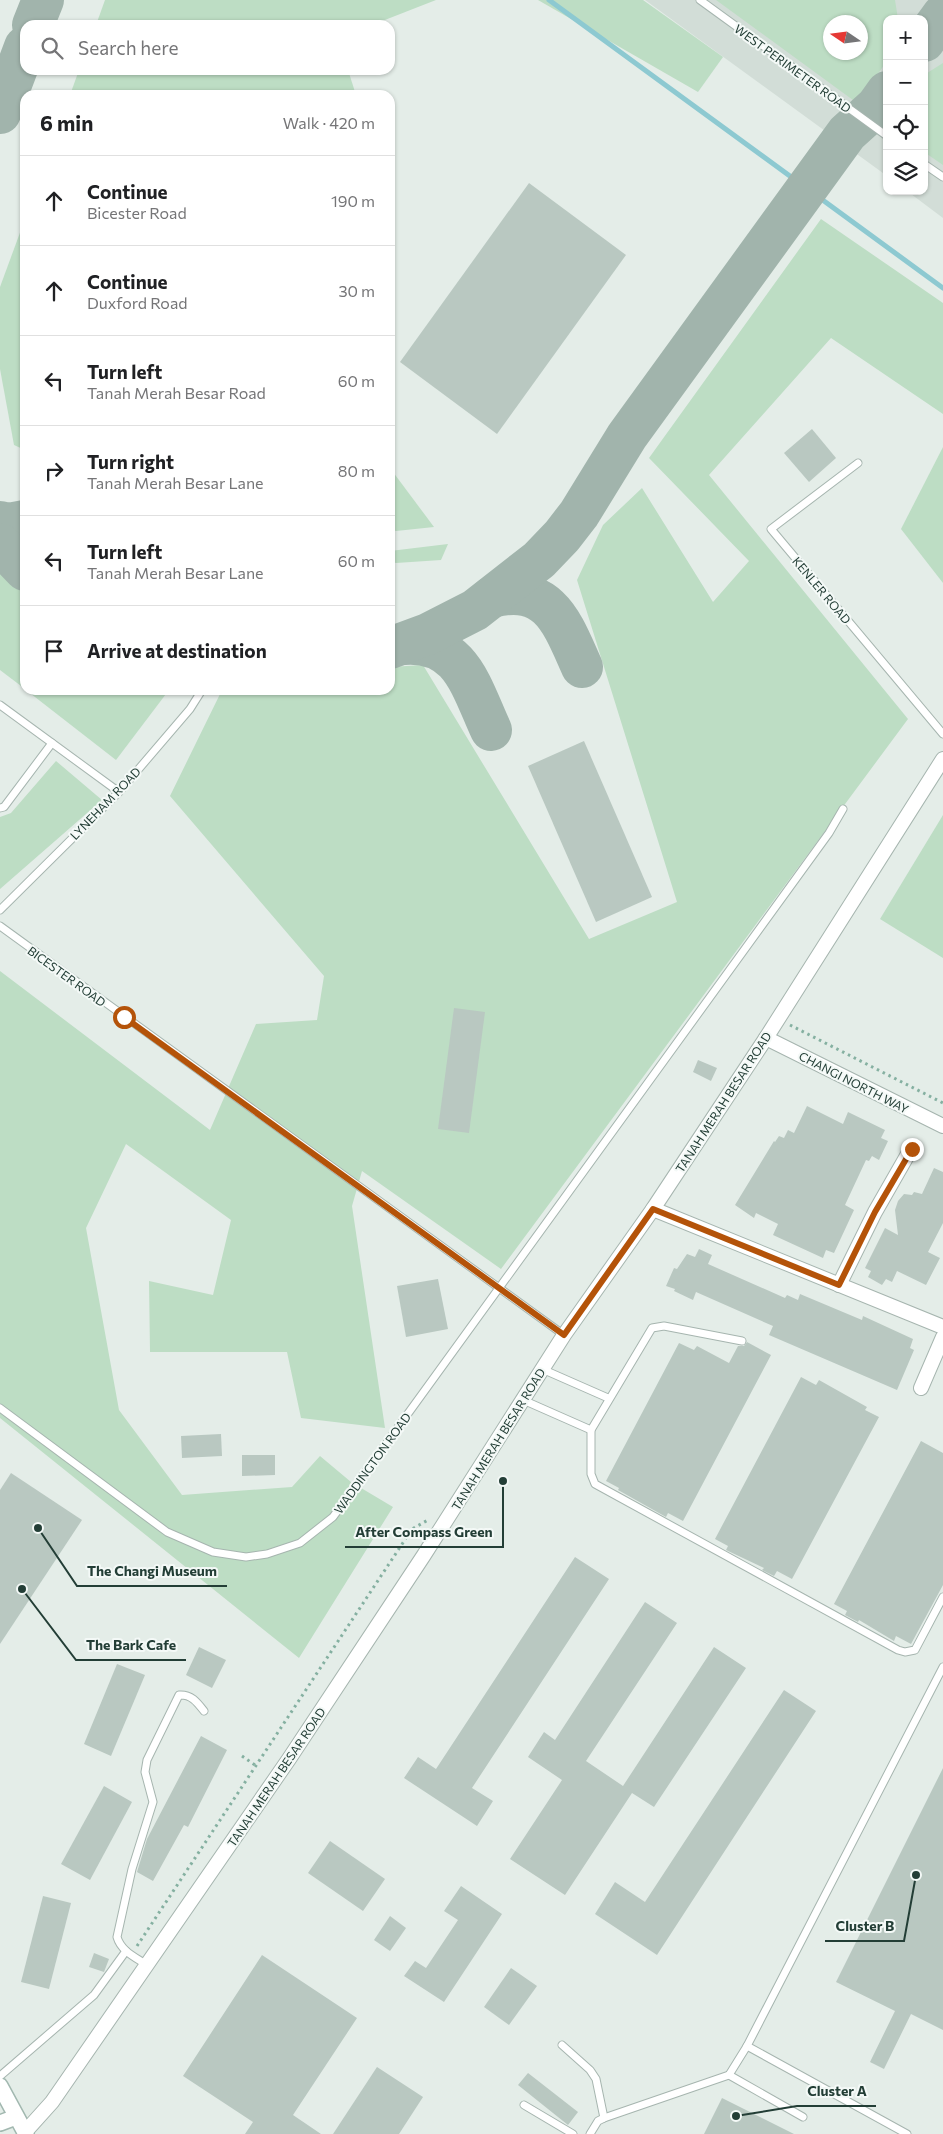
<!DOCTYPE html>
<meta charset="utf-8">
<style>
:root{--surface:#fff;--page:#f2f2f2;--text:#202124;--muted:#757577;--line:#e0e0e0}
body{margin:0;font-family:Commissioner,sans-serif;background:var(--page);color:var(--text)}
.controls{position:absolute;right:15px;top:15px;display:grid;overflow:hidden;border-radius:10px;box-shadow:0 1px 4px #0004}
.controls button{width:45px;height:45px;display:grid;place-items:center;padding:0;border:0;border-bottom:1px solid var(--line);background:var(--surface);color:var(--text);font:25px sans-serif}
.compass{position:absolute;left:823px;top:15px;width:45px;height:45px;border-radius:50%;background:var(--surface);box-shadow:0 1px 4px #0004;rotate:283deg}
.stop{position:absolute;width:15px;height:15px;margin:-11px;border:4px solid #b45309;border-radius:50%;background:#fff}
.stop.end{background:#b45309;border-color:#fff;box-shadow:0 1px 5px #0008}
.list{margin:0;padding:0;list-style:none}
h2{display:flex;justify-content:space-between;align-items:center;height:65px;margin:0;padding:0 20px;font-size:21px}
h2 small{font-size:16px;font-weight:400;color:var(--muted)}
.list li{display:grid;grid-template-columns:32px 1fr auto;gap:15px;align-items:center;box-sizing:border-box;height:90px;padding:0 20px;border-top:1px solid var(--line)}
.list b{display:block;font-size:19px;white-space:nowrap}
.list p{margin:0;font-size:16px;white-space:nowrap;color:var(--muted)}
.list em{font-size:16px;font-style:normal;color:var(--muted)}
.icon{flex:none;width:28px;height:28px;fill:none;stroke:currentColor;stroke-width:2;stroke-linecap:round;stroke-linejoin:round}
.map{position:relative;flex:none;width:943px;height:2134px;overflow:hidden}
.search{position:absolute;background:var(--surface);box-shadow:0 1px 4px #0004;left:20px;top:20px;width:375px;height:55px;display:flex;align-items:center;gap:12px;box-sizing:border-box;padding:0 18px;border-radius:15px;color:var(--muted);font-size:19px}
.panel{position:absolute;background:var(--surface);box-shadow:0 1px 4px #0004;left:20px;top:90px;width:375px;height:605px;border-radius:15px}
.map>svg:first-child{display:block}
.built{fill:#d2ddd7;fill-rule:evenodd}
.green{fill:#bdddc4;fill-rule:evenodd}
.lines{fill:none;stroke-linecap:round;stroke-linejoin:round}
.stream{stroke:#8dc9d1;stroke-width:5}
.taxiway{stroke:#a1b4ac;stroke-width:42}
.building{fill:#b9c8c1}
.lane-casing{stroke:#a6b5af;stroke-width:9}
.street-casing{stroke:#a6b5af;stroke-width:16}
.secondary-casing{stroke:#a2b8b0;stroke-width:18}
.path{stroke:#85b0a1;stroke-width:3;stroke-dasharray:2.5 4;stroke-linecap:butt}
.lane{stroke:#fff;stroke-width:7}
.street{stroke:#fff;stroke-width:14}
.secondary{stroke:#fff;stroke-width:15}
.route{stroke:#b45309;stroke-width:6}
.labels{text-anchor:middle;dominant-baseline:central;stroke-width:4;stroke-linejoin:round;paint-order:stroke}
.street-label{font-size:12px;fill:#233e36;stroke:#f4f9f7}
.leader{fill:none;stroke:#233e36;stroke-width:2}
.callout-dot{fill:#233e36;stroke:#f4f9f7;stroke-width:2}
.callout-label{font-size:14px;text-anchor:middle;font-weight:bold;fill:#233e36;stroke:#f4f9f7;stroke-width:4;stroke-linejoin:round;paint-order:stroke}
</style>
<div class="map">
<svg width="943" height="2134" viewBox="0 0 943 2134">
<rect width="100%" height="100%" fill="#e4ede8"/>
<path class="built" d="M645,0H943V218L907,191H924V19H887V176ZM830,22H860V52H830Z"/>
<g class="green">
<polygon points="105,0 436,0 372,25 96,25"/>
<polygon points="538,0 643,0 723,57 698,92"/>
<path d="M716,0H895L898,19H887V61L857,103ZM830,22H860V52H830Z"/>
<polygon points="943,63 943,165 924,152 924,75"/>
<polygon points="79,70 348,70 356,95 70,95"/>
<polygon points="25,219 25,450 14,445 0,369 0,287"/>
<polygon points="821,219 943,303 943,414 831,338 709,475 908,719 501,1269 362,1171 352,1206 385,1428 301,1418 287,1352 150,1352 149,1281 213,1295 231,1220 126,1144 86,1228 119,1410 182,1495 292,1487 320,1456 351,1482 393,1507 299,1658 0,1418 0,971 210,1130 256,1024 317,1020 324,976 170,796 222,690 390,690 390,667 423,665 589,939 677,902 577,580 603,525 642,488 713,602 749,561 649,458"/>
<polygon points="943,447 943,583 901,529"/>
<polygon points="390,468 434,527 396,531 390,529"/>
<polygon points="448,544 441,560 396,563 390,561 390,551"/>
<polygon points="0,561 25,576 25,689 0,670"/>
<polygon points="26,690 169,690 116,760"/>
<polygon points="56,761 102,800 0,889 0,817 11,813"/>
<polygon points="943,815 943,958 880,919"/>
</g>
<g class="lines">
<polyline class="stream" points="549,0 943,288"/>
<g class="taxiway">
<polyline points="33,25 43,0"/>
<polyline points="924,41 943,15"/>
<polyline points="0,113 25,47"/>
<polyline points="0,522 9,524 25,521"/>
<polyline points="0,544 25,570"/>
<path d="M492,597C550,582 563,625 582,667"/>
<path d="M403,644C461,639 471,687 491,730"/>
<polyline points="390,648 428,634 475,610 539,560 562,536 579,514 627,436 847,133 877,106 887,92"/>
</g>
</g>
<g class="building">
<polygon points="529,183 626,255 497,434 400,362"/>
<polygon points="812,429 836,458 809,482 784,453"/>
<polygon points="584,741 652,897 596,922 528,766"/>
<polygon points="454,1008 485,1012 469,1133 438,1129"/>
<polygon points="698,1060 717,1068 711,1081 693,1072"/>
<polygon points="807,1106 843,1124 848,1112 885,1130 881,1138 888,1141 879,1160 872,1156 869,1161 866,1160 845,1205 854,1210 834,1253 826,1250 823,1258 773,1235 778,1224 756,1213 754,1218 735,1205 774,1141 775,1142 779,1136 784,1138 788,1130 794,1133"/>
<polygon points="934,1168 943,1172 943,1223 928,1252 940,1258 926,1285 897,1271 892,1282 886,1279 882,1285 868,1277 871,1271 865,1268 885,1228 898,1235 895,1210 898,1201 904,1194 912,1195 914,1192 922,1194"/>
<polygon points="699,1249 712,1255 708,1264 785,1298 787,1295 798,1300 800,1294 862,1320 863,1316 913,1339 910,1348 914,1350 897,1390 769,1335 773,1326 696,1292 693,1300 674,1291 675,1289 666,1286 674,1268 677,1269 687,1254 695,1257"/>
<polygon points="438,1279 448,1329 406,1337 397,1286"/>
<polygon points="747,1342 771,1355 683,1521 668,1513 666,1517 618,1490 619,1488 606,1481 679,1343 694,1350 697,1346 729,1363 738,1346 744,1346"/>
<polygon points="801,1377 816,1385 819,1380 867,1407 865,1410 879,1417 792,1579 777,1571 774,1576 762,1570 764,1568 726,1550 728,1546 715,1539"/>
<polygon points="221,1434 222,1456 182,1458 181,1436"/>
<polygon points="921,1441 943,1453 943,1585 911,1644 896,1636 894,1641 859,1620 858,1622 845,1615 847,1611 834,1604"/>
<polygon points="242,1455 275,1455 275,1475 242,1476"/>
<polygon points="11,1473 82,1520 0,1644 0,1490"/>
<polygon points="575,1557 609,1579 472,1788 493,1801 477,1826 404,1778 418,1757 436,1769"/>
<polygon points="645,1602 677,1623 586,1761 623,1786 714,1647 746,1668 654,1807 632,1793 565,1895 510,1859 562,1780 528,1757 544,1732 555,1740"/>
<polygon points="199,1647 226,1660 212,1688 186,1675"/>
<polygon points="117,1664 145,1675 111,1756 84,1744"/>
<polygon points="784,1690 816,1711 657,1955 595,1914 615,1882 645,1902"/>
<polygon points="201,1736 227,1750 188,1827 184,1825 153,1881 137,1872 147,1839"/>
<polygon points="943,1768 943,2030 911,2014 884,2069 870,2062 895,2011 836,1982"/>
<polygon points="104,1786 132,1802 90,1880 61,1864"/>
<polygon points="330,1841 385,1879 363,1911 308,1873"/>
<polygon points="461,1886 502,1914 444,2002 404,1976 415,1961 426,1968 458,1920 444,1911"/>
<polygon points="43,1896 71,1903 49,1989 21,1982"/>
<polygon points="390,1916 406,1928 390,1951 374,1940"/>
<polygon points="94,1953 109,1959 104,1972 89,1967"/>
<polygon points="262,1955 357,2018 293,2115 321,2134 245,2134 253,2122 183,2076"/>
<polygon points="511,1968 537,1986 509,2025 484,2007"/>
<polygon points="377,2067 423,2097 399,2134 333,2134"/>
<polygon points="528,2073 578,2112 568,2125 518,2085"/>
<polygon points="722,2098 794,2134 704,2134"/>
</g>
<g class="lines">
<g class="lane-casing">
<g id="lane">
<polyline points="700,0 887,136"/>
<polyline points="924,164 943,177"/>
<polyline points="858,463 771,529 943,734"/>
<polyline points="0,705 119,792"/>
<polyline points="0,808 4,807 52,743"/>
<polyline points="0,910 119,792 190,709 202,690"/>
<polyline points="0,926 564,1335"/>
<polyline points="742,1341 664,1326 652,1328 591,1430 591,1474 595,1484 898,1650 905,1652 915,1650 943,1597"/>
<polyline points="542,1369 608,1398"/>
<polyline points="523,1400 591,1430"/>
<polyline points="0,1408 167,1532 213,1552 246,1557 267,1554 300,1543 333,1517 829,833 843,809"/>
<path d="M147,1965C135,1957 121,1951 117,1937L132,1869L153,1802L145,1772L147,1760L179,1695C191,1694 197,1702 204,1711"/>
<polyline points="562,2045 590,2070 596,2079 604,2118"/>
<polyline points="747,2046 907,2134"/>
<polyline points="729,2075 803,2117"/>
<polyline points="0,2076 94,1995 126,1951"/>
<polyline points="524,2105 573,2134"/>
<polyline points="590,2134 598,2121 604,2118 729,2075 747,2046 943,1667"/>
</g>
</g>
<g class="street-casing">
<g id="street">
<polyline points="766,1038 943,1126"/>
<polyline points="653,1209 943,1327"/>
<polyline points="839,1285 875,1212 911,1149"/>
<polyline points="921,1388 943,1337"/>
<polyline points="25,2132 52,2102 289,1759 424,1555 564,1335 653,1209 766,1038 943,759"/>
</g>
</g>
<g class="secondary-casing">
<g id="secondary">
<polyline points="0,2086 26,2134"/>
<polyline points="0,2123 16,2117"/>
</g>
</g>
<g class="path">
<polyline points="790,1025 943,1103"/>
<polyline points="242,1756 255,1765"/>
<polyline points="137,1946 412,1529 428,1520"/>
</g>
<use href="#lane" class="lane"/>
<use href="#street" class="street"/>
<use href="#secondary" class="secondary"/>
</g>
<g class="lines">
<polyline class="route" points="124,1017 564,1335 653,1209 839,1285 875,1212 912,1149"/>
</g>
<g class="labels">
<g class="street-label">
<text transform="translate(793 68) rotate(36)">WEST PERIMETER ROAD</text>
<text transform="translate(822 590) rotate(50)">KENLER ROAD</text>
<text transform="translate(105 803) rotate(-46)">LYNEHAM ROAD</text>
<text transform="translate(67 976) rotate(36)">BICESTER ROAD</text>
<text transform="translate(854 1082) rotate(27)">CHANGI NORTH WAY</text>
<text transform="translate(723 1102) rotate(-57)">TANAH MERAH BESAR ROAD</text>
<text transform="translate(498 1439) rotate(-58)">TANAH MERAH BESAR ROAD</text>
<text transform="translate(372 1463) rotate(-54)">WADDINGTON ROAD</text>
<text transform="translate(276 1777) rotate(-56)">TANAH MERAH BESAR ROAD</text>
</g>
</g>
<path class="leader" d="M503 1481L503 1547H345M38 1528L77 1586H227M22 1589L76 1660H186M916 1875L904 1941H825M736 2116L797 2106H876"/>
<g class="callout-dot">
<circle cx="503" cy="1481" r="5"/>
<circle cx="38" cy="1528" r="5"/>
<circle cx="22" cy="1589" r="5"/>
<circle cx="916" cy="1875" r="5"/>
<circle cx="736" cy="2116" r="5"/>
</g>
<g class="callout-label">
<text x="424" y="1537">After Compass Green</text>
<text x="152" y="1576">The Changi Museum</text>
<text x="131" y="1650">The Bark Cafe</text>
<text x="865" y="1931">Cluster B</text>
<text x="837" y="2096">Cluster A</text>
</g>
</svg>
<div class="controls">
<button>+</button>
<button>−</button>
<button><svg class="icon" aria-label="locate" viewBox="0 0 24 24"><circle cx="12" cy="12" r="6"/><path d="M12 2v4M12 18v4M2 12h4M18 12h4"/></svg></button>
<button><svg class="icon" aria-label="layers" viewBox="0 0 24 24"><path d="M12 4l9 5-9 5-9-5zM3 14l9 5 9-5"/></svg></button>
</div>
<svg class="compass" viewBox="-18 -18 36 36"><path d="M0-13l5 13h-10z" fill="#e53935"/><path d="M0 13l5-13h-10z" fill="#757577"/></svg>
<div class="stop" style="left:124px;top:1017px"></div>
<div class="stop end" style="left:912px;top:1149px"></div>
<div class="search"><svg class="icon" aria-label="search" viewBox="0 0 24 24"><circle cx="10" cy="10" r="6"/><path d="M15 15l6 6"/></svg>Search here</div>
<section class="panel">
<h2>6 min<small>Walk · 420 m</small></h2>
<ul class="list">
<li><svg class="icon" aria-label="ahead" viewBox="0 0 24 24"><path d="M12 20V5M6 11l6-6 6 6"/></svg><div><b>Continue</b><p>Bicester Road</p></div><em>190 m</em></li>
<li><svg class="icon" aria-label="ahead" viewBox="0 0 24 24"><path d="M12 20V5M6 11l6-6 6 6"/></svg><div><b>Continue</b><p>Duxford Road</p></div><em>30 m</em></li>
<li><svg class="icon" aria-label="left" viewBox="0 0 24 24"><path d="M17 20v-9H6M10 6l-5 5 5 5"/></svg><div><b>Turn left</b><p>Tanah Merah Besar Road</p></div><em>60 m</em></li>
<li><svg class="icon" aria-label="right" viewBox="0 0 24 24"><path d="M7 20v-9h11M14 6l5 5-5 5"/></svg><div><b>Turn right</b><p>Tanah Merah Besar Lane</p></div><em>80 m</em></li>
<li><svg class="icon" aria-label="left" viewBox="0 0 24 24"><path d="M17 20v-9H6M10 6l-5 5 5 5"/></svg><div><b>Turn left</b><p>Tanah Merah Besar Lane</p></div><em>60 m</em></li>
<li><svg class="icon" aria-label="arrive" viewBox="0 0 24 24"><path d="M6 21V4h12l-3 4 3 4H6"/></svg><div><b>Arrive at destination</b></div></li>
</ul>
</section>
</div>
